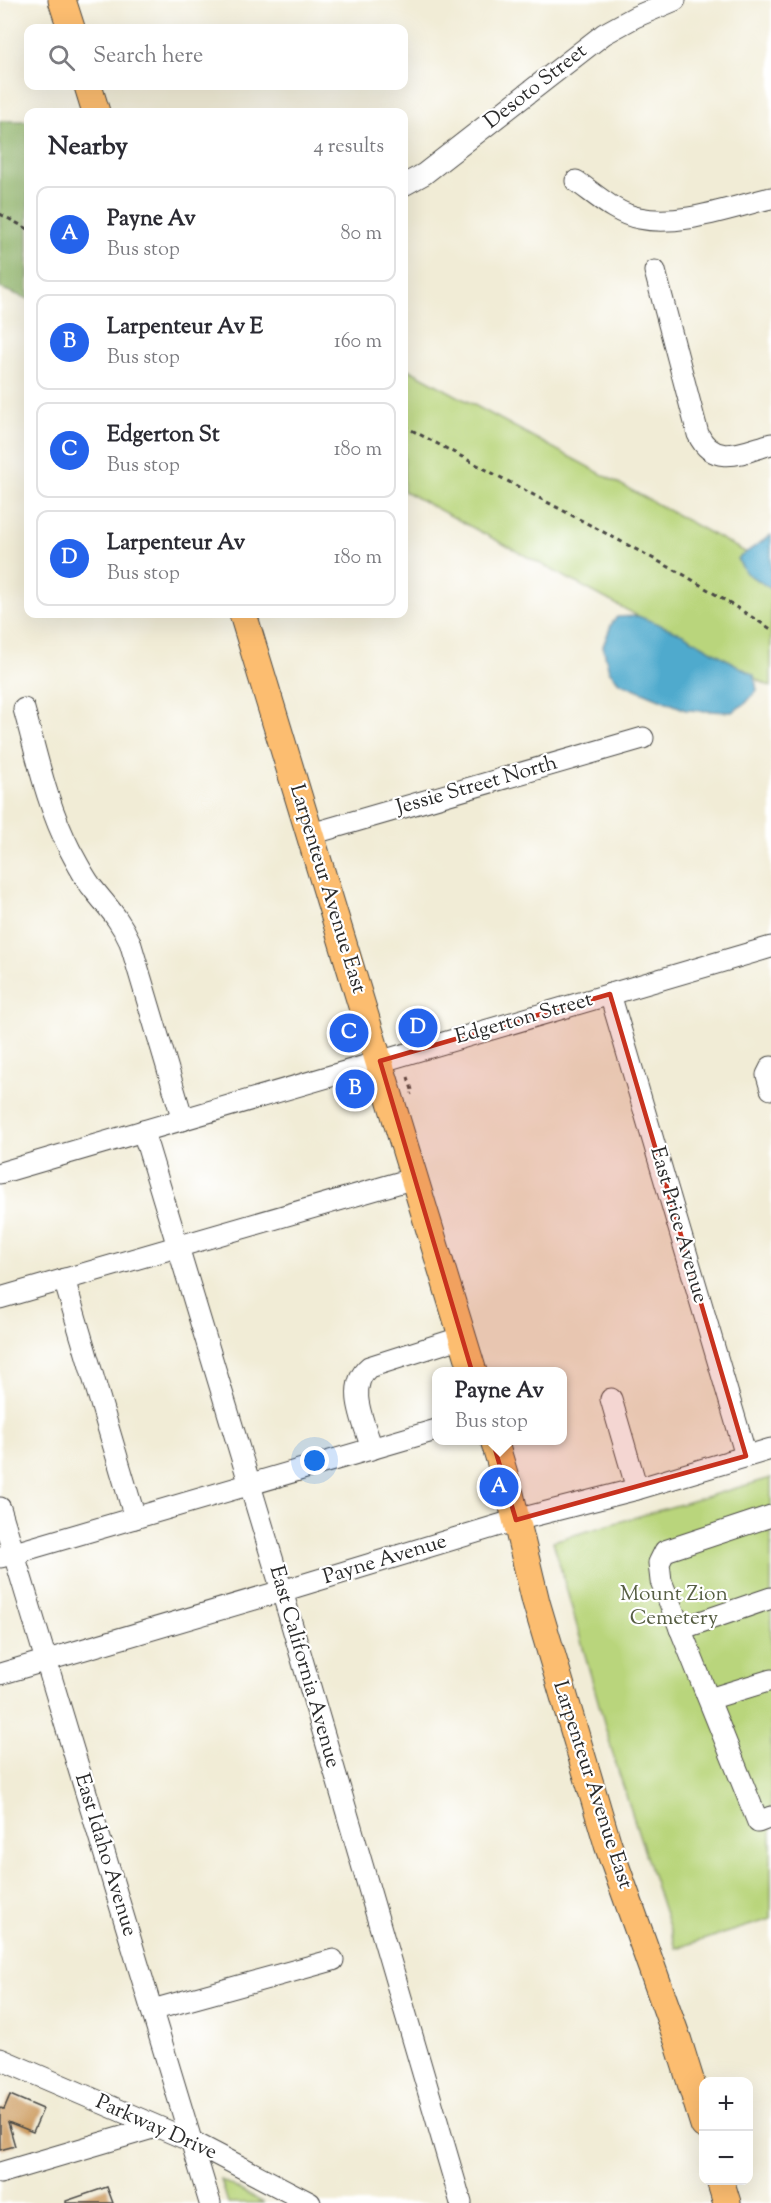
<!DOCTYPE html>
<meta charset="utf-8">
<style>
:root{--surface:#fff;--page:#f2f2f3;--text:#2b2b33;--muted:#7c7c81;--line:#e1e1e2;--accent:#2563eb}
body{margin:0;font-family:"Sorts Mill Goudy",serif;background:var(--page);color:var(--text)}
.controls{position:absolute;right:18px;bottom:18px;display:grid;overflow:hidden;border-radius:12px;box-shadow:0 6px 24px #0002}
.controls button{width:54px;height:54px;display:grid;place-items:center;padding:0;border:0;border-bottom:2px solid var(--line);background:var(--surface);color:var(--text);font:30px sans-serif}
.you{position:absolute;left:315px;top:1461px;width:21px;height:21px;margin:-15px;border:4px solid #fff;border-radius:50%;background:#1a73e8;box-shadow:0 0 0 9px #1a73e833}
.badge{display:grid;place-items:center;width:39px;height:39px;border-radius:50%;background:var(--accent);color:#fff;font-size:20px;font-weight:700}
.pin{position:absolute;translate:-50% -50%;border:3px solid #fff;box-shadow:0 2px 6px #0006}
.popup{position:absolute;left:432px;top:1367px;width:135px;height:78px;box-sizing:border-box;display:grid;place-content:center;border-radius:12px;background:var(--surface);filter:drop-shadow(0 2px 4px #0005);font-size:20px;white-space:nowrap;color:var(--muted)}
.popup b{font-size:22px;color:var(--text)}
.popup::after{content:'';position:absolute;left:50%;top:100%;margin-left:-12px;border:12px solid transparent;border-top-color:var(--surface)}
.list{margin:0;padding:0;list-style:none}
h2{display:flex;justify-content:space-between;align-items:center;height:78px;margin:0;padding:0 24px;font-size:26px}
h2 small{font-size:20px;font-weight:400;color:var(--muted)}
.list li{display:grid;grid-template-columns:39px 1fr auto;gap:18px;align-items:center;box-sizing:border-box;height:96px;margin:0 12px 12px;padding:0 12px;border:2px solid var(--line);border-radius:12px}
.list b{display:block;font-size:22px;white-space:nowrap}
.list p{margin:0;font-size:20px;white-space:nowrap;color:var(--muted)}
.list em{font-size:20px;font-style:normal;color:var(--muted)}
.icon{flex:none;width:33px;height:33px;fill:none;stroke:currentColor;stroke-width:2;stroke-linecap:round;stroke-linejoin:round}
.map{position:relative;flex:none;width:771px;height:2203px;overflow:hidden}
.search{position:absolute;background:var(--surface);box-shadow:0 6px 24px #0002;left:24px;top:24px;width:384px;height:66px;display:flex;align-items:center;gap:15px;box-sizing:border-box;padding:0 21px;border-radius:12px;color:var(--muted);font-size:22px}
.panel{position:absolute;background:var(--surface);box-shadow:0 6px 24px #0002;left:24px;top:108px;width:384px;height:510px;border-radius:12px}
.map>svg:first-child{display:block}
.green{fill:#b9d57b;stroke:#728053;stroke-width:1.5}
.forest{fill:#92b66b;stroke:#5e704b;stroke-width:1.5}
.water{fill:#50aacd;stroke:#3e6a7c;stroke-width:1.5}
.building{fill:#cc9b5f}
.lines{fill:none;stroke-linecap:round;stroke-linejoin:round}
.minor-casing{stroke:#494845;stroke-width:23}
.major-casing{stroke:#494845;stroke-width:29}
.path{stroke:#494845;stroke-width:3;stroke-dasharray:4.5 4.5;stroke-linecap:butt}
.minor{stroke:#fff;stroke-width:21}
.major{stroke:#fcbd6f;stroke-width:27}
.marked{fill:#c8321e;fill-opacity:0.2;stroke:#c8321e;stroke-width:4.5;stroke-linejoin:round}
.labels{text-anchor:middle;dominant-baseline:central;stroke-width:4.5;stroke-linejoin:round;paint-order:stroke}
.street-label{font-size:21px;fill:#2b2b2b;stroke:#fff}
.park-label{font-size:21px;fill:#565e43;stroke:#fff}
</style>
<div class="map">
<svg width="771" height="2203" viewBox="0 0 771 2203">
<rect width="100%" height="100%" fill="#fff"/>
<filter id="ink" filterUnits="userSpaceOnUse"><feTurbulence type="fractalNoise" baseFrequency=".0167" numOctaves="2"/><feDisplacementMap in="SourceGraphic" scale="12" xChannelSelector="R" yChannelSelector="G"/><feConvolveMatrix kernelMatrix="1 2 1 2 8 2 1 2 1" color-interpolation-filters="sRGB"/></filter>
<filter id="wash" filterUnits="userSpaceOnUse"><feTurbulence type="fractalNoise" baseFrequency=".008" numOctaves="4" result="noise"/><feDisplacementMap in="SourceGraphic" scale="24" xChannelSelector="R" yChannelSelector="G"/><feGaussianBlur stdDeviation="1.35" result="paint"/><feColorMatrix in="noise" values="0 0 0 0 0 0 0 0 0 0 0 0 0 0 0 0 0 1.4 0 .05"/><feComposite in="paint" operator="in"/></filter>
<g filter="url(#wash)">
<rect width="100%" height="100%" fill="#f1ecd6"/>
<g class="green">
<polygon points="404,367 771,566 771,687 404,491"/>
<polygon points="771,1478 771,1919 676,1948 614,1758 553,1541"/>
<polygon points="221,2180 264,2203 228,2203"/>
</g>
<polygon class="forest" points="0,121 28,121 28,299 0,288"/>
<g class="water">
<polygon points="771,535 771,589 746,573 737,559"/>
<polygon points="638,616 683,634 754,675 757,690 746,703 732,712 686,710 619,682 609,671 603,646 612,623 617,617"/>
</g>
<g id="blocks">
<g class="building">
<polygon points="10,2095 43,2109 33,2132 8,2122 15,2146 0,2150 0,2108 4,2109"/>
<polygon points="107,2187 113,2203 66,2203 66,2201"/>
</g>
</g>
</g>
<g filter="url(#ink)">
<use href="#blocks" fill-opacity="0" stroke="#494845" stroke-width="1.5"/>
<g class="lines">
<g class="minor-casing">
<g id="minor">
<path d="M576,181C595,194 616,214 639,218C680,227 731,207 771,198"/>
<polyline points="404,185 424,174 604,34 635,17 675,0"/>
<path d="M655,271L698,434C714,468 743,452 771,444"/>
<path d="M24,709C37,756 47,806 70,850C76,861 83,875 91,886C107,907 118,916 130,942L183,1120"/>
<polyline points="311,834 643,738"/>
<polyline points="610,994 746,1456"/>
<polyline points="771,1067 767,1075 771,1089"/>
<polyline points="143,1131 282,1591 461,2203"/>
<polyline points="0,1173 771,947"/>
<polyline points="64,1279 135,1518"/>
<polyline points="0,1298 415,1178"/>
<polyline points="611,1399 637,1489"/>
<path d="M372,1449C365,1424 345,1387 369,1367L463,1337"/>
<polyline points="0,1508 210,2203"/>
<polyline points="771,1516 665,1551 659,1563 661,1581 758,1822 771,1817"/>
<polyline points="1,1557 436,1430"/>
<polyline points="680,1629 771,1598"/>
<polyline points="0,1674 282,1591 516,1520 637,1489 771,1449"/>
<polyline points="709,1699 771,1680"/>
<polyline points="152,2010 333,1960"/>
<polyline points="0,2059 191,2141 310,2203"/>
<polyline points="0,2173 156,2127"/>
</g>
</g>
<g class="major-casing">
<g id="major">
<polyline points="62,0 71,28"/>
<polyline points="88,86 96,112"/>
<polyline points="243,614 473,1372"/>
<polyline points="494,1440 510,1494 536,1602 590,1784 608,1845 678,2041 704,2125"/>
<polyline points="720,2180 727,2203"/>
</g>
</g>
<g class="path">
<polyline points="0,214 28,229"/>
<polyline points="404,426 686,576 771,629"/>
<polyline points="408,1077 413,1093 411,1094"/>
</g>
<use href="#minor" class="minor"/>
<use href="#major" class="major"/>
</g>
</g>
<path class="marked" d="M610,994L746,1456L516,1520L380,1061Z"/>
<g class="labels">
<g class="street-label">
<text transform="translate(536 87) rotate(-38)">Desoto Street</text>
<text transform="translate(477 786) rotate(-16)">Jessie Street North</text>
<text transform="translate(327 889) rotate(73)">Larpenteur Avenue East</text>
<text transform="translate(524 1019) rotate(-16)">Edgerton Street</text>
<text transform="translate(678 1225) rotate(74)">East Price Avenue</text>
<text transform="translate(385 1560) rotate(-17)">Payne Avenue</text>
<text transform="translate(304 1667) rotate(74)">East California Avenue</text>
<text transform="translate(592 1785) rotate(72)">Larpenteur Avenue East</text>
<text transform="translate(105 1855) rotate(73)">East Idaho Avenue</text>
<text transform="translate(156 2128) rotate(24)">Parkway Drive</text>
</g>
<g class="park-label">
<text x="674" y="1595">Mount Zion<tspan x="674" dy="24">Cemetery</tspan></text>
</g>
</g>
</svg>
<div class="controls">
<button>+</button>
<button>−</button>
</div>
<div class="you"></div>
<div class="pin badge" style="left:499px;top:1487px">A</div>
<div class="popup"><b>Payne Av</b>Bus stop</div>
<div class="pin badge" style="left:355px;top:1089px">B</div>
<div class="pin badge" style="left:349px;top:1033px">C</div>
<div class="pin badge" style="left:418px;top:1028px">D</div>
<div class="search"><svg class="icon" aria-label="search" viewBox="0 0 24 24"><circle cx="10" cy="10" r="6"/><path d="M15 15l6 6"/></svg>Search here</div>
<section class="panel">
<h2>Nearby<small>4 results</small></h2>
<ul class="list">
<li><span class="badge">A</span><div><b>Payne Av</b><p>Bus stop</p></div><em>80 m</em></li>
<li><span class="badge">B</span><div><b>Larpenteur Av E</b><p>Bus stop</p></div><em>160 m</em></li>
<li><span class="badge">C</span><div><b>Edgerton St</b><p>Bus stop</p></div><em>180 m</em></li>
<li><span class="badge">D</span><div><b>Larpenteur Av</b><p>Bus stop</p></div><em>180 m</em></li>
</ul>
</section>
</div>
